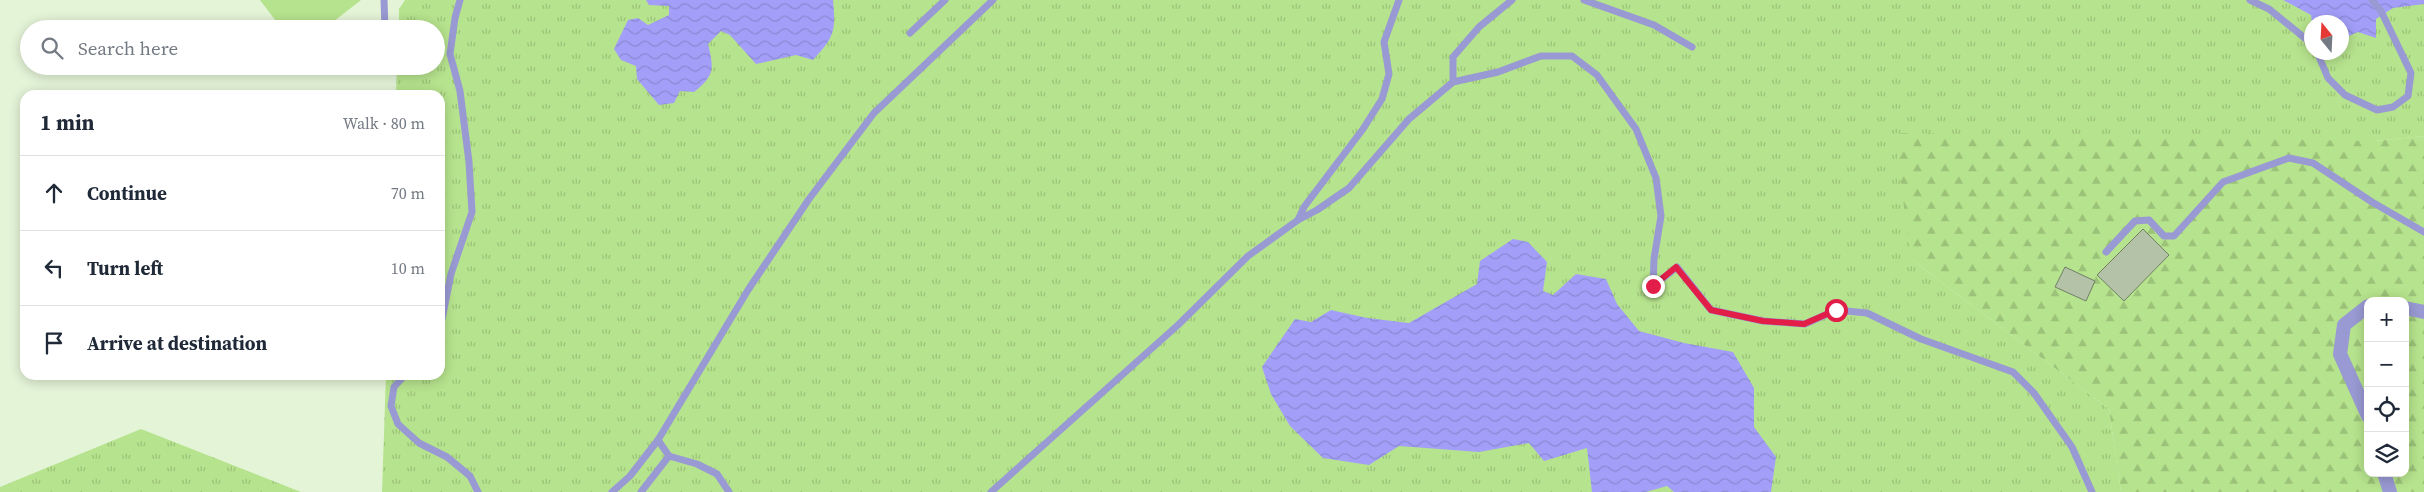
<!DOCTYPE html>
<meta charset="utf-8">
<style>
:root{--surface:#fff;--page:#f6f6f7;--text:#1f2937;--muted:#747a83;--line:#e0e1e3}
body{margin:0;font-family:"Source Serif 4",serif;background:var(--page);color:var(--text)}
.controls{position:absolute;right:15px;bottom:15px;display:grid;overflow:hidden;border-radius:10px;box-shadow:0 2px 12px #0003}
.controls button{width:45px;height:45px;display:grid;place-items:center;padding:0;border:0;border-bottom:1px solid var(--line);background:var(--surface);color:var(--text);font:25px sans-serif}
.compass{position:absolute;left:2304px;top:15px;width:45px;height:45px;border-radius:50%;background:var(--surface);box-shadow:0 2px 12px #0003;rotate:342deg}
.stop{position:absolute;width:15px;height:15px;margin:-11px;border:4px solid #e11d48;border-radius:50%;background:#fff}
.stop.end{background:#e11d48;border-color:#fff;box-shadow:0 1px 5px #0008}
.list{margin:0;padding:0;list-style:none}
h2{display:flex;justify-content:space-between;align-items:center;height:65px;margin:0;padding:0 20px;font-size:21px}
h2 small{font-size:16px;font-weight:400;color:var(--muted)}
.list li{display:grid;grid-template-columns:32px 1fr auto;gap:15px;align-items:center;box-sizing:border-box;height:75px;padding:0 20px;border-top:1px solid var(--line)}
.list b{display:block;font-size:19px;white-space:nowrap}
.list em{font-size:16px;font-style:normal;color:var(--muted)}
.icon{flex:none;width:28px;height:28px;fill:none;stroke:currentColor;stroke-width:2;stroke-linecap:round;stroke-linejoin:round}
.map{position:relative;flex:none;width:2424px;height:492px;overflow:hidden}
.search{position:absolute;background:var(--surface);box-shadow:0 2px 12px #0003;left:20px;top:20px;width:425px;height:55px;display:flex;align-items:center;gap:12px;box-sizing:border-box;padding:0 18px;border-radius:28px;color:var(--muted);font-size:19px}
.panel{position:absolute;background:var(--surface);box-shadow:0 2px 12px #0003;left:20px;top:90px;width:425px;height:290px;border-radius:15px}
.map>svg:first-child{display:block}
.grass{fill:url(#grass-tufts);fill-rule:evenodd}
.forest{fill:url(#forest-firs);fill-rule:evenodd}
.park{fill:#b6e38d}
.water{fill:url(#water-waves)}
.building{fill:#b4c3a7;stroke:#717f65}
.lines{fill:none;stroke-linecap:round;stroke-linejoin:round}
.lane{stroke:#9999d3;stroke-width:7}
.street{stroke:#9999d3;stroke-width:14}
.route{stroke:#e11d48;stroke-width:6}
</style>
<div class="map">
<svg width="2424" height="492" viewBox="0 0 2424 492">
<defs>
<pattern id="grass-tufts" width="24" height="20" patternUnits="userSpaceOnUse" patternTransform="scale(1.25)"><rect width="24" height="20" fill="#b6e38d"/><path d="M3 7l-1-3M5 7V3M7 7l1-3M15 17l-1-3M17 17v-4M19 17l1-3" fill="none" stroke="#9bc278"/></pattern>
<pattern id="forest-firs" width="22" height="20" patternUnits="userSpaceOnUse" patternTransform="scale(1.25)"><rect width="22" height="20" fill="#b6e38d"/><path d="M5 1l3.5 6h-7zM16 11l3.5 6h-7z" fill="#9bc278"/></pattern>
<pattern id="water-waves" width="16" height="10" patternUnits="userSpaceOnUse" patternTransform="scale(1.25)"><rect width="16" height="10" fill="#a39ff9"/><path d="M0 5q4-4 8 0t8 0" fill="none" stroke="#8b88d4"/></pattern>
</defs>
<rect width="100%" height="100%" fill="#e4f4d7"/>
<g class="grass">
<path d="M405,0H2424V136L2374,141L1911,259L2109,409L2121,492H382L386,375H440V95H396L397,66H436V29H399V9ZM2312,22H2342V52H2312Z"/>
<polygon points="141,429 301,492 0,492 0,487"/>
</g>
<path class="forest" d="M1894,133L2374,141L2424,136V492H2121L2109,409L1911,259ZM2368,301H2405V473H2368Z"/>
<polygon class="park" points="260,0 361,0 324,29 282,29"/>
<g class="water">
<path d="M646,0H833C836,32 834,37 813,60L796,55L756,64L730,35L721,31L708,44C714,69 715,75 694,92L680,91L674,103L659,105L637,79L636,66L621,60L614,49L628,20L638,18L648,25L669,15V6L649,5Z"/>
<polygon points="2283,0 2424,0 2424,4 2393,8 2376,19 2376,38 2358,32 2342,39 2342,22 2312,22 2311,15"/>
<polygon points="1513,239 1528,242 1547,262 1543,291 1553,295 1576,274 1606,279 1617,304 1639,331 1684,343 1733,352 1754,388 1754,427 1776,457 1771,492 1674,492 1667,486 1646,492 1592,492 1587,448 1544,461 1529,443 1479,452 1399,446 1369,465 1323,458 1290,426 1271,394 1262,367 1295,319 1311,322 1331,310 1367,318 1409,323 1477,284 1480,261"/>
</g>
<g class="building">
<polygon points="2143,229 2169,255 2124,301 2097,275"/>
<polygon points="2065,267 2095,281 2086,301 2055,287"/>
</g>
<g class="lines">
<g class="lane">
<polyline points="384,0 385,29"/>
<polyline points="1584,0 1654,25 1692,47"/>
<polyline points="2250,0 2269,9 2312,44"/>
<polyline points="910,33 945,0"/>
<polyline points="2317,52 2328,78 2345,95 2377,110 2393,107 2408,96 2411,73 2381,11 2372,0"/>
<polyline points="1453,82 1453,57 1479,27 1512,0"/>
<polyline points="1298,220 1317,210 1349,188 1409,119 1453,82 1498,72 1541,56 1572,56 1597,75 1636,129 1656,178 1661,216 1654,259 1653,286 1677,267 1711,310 1763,321 1805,324 1836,310 1867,313 1921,339 2013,372 2034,393 2072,447 2092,492"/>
<polyline points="2106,252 2135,221 2149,220 2164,236 2174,236 2223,182 2289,158 2313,163 2372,202 2424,232"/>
<polyline points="440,329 451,274 472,212 469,162 460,91 450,54 455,18 460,0"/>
<polyline points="405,375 394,387 391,406 398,424 419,443 447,457 470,476 478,492"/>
<polyline points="669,456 697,464 717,474 729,492"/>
<polyline points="612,492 630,476 658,440 748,290 809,199 874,113 993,0"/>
<polyline points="641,492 669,456 658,440"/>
<polyline points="991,492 1178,325 1248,256 1298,220 1304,207 1363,129 1382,99 1389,74 1384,42 1399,0"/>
</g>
<g class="street">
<polyline points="2368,306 2344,325 2340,354 2368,416"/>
<polyline points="2405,308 2424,312"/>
<polyline points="2384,473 2390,492"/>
</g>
</g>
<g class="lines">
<polyline class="route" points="1653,286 1676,267 1711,310 1763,321 1804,324 1836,310"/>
</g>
</svg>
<div class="controls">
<button>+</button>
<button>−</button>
<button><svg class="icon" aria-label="locate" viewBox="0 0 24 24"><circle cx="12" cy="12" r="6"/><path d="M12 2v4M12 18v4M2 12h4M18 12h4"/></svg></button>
<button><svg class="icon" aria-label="layers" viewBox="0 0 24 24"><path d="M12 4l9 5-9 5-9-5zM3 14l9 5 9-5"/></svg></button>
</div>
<svg class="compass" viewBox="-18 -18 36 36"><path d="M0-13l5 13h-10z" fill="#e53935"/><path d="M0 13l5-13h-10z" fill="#747a83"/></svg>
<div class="stop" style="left:1836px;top:310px"></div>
<div class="stop end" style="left:1653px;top:286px"></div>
<div class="search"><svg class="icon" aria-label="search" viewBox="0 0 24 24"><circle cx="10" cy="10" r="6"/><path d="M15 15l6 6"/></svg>Search here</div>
<section class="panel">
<h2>1 min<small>Walk · 80 m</small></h2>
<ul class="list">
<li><svg class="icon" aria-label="ahead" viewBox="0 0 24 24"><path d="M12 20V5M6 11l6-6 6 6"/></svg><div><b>Continue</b></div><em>70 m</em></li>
<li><svg class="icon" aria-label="left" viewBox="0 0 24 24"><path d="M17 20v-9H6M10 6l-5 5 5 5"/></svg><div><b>Turn left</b></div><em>10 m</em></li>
<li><svg class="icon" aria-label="arrive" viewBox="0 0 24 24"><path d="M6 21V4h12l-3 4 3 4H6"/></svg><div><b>Arrive at destination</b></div></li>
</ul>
</section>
</div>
